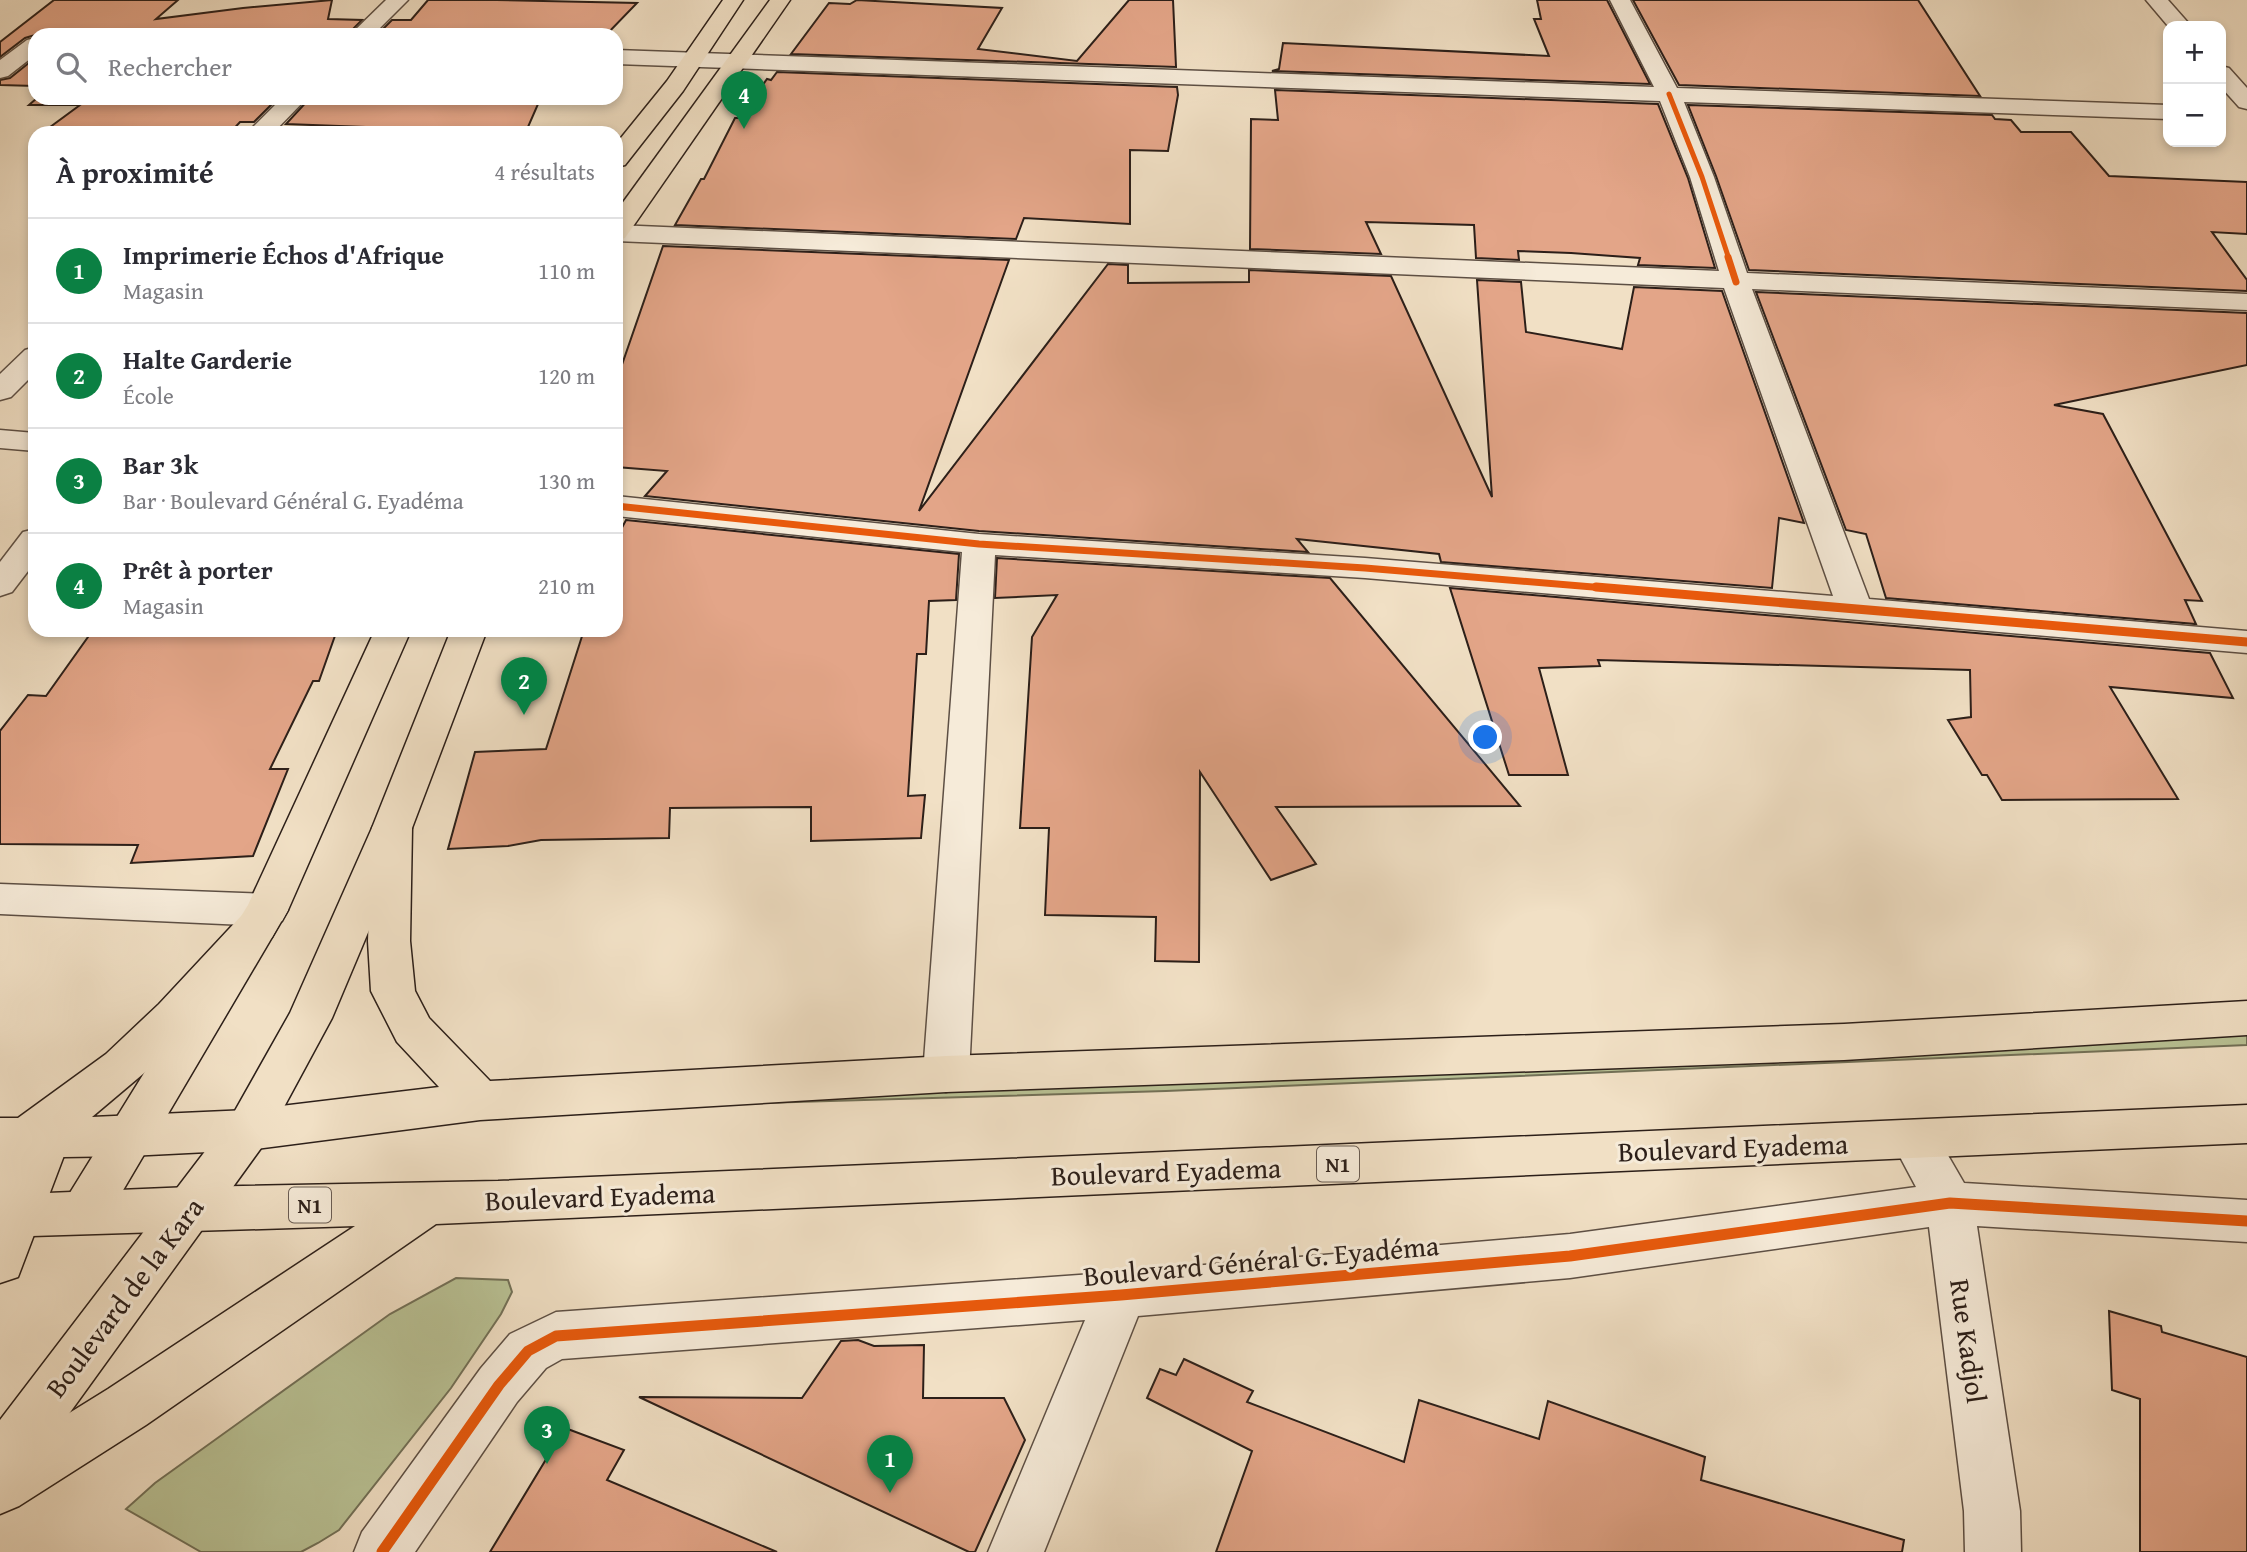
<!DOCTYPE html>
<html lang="fr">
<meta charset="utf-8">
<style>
:root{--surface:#fff;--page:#f7f7f7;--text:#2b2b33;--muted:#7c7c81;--line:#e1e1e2;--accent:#0b8043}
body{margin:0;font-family:"Gentium Book Plus",serif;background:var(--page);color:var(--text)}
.controls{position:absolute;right:21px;top:21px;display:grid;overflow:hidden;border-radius:14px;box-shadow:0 4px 10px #0003}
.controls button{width:63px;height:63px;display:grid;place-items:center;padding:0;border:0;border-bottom:2px solid var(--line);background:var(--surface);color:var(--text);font:35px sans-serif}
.you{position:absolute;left:1486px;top:738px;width:24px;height:24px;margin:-18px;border:5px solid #fff;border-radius:50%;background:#1a73e8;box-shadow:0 0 0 10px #1a73e833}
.badge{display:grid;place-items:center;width:46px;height:46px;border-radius:50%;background:var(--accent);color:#fff;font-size:23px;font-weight:700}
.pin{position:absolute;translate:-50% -58px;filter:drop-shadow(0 2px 4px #0008)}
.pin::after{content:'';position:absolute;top:37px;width:24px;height:21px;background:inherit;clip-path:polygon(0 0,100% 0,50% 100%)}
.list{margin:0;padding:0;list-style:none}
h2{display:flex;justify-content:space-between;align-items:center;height:91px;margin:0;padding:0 28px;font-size:30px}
h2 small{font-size:23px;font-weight:400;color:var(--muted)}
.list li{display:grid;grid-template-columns:46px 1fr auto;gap:21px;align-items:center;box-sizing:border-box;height:105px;padding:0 28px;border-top:2px solid var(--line)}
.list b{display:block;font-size:26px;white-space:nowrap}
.list p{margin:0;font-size:23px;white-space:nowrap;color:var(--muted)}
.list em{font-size:23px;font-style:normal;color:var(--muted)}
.icon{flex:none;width:38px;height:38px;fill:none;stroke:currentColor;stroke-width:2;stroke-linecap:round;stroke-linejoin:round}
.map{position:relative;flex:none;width:2247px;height:1552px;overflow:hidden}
.search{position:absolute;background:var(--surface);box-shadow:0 4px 10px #0003;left:28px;top:28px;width:595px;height:77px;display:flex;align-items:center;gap:18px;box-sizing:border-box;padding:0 24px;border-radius:21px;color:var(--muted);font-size:26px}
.panel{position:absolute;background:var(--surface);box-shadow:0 4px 10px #0003;left:28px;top:126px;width:595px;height:511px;border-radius:21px}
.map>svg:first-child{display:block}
.green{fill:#b9c295;stroke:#727057;stroke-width:2}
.building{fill:#e3a588;stroke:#2c1f19;stroke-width:2}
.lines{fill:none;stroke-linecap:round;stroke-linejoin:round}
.minor-casing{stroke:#5d4f44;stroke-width:3}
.major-casing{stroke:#2c1f19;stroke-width:3}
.highway-casing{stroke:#2c1f19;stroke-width:3}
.minor{fill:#f6ebd9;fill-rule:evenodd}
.major{fill:#f1e0c5;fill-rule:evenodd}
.highway{fill:#f1e0c5;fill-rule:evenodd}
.cycleway-far3-casing{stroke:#f6ebd9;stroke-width:8}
.cycleway-far2-casing{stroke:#f6ebd9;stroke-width:10}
.cycleway-far1-casing{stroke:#f6ebd9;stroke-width:13}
.cycleway-casing{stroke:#f6ebd9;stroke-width:16}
.cycleway-far3{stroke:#e8590c;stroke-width:5}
.cycleway-far2{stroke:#e8590c;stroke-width:7}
.cycleway-far1{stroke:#e8590c;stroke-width:9}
.cycleway{stroke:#e8590c;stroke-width:11}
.labels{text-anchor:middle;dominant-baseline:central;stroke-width:6;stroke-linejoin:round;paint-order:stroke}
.shield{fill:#f6ebd9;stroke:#695c53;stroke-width:2}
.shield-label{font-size:21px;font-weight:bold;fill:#2c1f19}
.near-street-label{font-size:28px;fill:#2c1f19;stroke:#f6ebd9}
</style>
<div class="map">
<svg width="2247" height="1552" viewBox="0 0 2247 1552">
<rect width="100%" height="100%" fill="#f1e0c5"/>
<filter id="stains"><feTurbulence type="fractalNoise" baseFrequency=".00286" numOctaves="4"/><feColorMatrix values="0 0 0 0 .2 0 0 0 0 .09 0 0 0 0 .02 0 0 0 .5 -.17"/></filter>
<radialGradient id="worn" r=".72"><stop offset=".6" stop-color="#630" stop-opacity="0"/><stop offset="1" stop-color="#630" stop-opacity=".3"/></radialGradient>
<g class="green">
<polygon points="2247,1017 2247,1045 1166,1091 729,1104 668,1109 661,1104"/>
<polygon points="456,1278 508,1280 512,1292 501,1314 451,1388 339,1530 318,1543 301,1552 201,1552 126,1509 155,1483 390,1314"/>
</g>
<g class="building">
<polygon points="54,0 178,0 156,19 243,8 332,0 328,19 362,20 347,35 35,35 25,38 0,57 0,42"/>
<polygon points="428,0 496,0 637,3 606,35 377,35 392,20 411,20"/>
<polygon points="857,0 1002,8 978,49 1077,61 1129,0 1173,0 1176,67 791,54 829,3 850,4"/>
<polygon points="1537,0 1607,0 1650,84 1272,71 1279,69 1283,43 1549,56 1534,19 1541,19"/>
<polygon points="1633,0 1918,0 1980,96 1679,85"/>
<polygon points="35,58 35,86 0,85 0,80 10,78"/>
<polygon points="777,72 1177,87 1178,95 1168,151 1130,150 1130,224 1024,218 1016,239 675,225 701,179 704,179 735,118 739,118 767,79 771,80"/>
<polygon points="1275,90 1658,104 1688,178 1715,268 1638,265 1640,258 1571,253 1518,251 1519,260 1476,258 1474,225 1366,222 1381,254 1250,249 1251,119 1278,120"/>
<polygon points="37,98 278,98 254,122 240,122 230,133 42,133 80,105 29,105"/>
<polygon points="310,98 544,98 538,104 528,127 419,129 286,124"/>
<polygon points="1688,105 1992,115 1995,119 2011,120 2021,132 2071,132 2109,176 2247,182 2247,234 2212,232 2247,280 2247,291 1749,270 1716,176"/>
<polygon points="663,246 1009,260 919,511 1108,264 1128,265 1128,283 1249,282 1249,270 1391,276 1492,497 1477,280 1521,282 1526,332 1622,349 1634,287 1722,291 1804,523 1779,518 1772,588 1441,562 1439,554 1297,539 1308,552 979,531 645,496 667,471 616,467 616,382"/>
<polygon points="1756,292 2247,313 2247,365 2054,405 2103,414 2202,601 2185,600 2196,624 1886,598 1866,534 1846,530"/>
<polygon points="626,520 959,554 956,600 929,601 926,654 917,654 908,796 925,795 921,838 811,841 811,807 670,808 669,838 541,840 508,846 448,849 475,752 546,749 584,630 616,630 616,539"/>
<polygon points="997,558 1330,578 1520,806 1276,807 1316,864 1271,880 1200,772 1199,962 1155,961 1156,917 1045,915 1049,828 1020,828 1032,637 1057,595 995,598"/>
<polygon points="1450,588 2210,653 2233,698 2110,687 2178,799 2002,800 1987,775 1982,775 1948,720 1971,717 1970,670 1598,660 1600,666 1539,668 1568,775 1509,775"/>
<polygon points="93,630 170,630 279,636 281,630 337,630 319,681 313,681 270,769 288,769 253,856 131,863 138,845 0,844 0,731 28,695 46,696"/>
<polygon points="2109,1311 2161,1326 2162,1332 2247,1357 2247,1552 2140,1552 2140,1399 2112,1390"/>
<polygon points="858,1340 874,1346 924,1345 923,1398 1004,1398 1025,1440 975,1552 969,1552 639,1397 802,1398 841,1341"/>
<polygon points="1184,1359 1253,1391 1247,1402 1404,1462 1419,1400 1539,1439 1548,1401 1705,1457 1701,1480 1904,1540 1902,1552 1216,1552 1252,1451 1147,1398 1160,1369 1176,1375"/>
<polygon points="565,1428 624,1450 607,1480 777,1552 490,1552"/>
</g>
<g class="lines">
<g class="minor-casing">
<g id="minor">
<polygon points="386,0 408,0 373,35 350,35"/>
<polygon points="1610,0 1630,0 1677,88 2168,105 2168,119 1684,102 1714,177 1747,273 2247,294 2247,310 1752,289 1869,599 2247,631 2247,653 1365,578 995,555 969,1074 962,1087 946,1092 930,1087 923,1074 962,552 616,516 616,496 979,534 1365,558 1833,596 1724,288 616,241 616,225 1719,271 1690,177 1660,101 616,64 616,50 1654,87"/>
<polygon points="2146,0 2168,0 2191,26 2168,26"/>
<polygon points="35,38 35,55 8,76 0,78 0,60 27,40"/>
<polygon points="2221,66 2229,68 2247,88 2247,109 2239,107 2221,87"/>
<polygon points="282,98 307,98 273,133 247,133"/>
<polygon points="35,347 35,373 11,397 0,400 0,374 25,350"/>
<polygon points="0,430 35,433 35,451 0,448"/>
<polygon points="35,529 35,562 12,592 0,596 0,562 23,532"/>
<polygon points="0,884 267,894 282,899 288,910 282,921 267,926 0,914"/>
<polygon points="1914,1120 1931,1126 1964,1183 2247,1200 2247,1242 1977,1226 2020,1511 2021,1552 1965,1552 1964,1511 1929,1227 1570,1278 1138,1316 1044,1552 988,1552 1085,1320 562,1359 546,1368 517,1402 415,1552 354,1552 362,1532 481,1368 510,1334 556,1312 1121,1272 1570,1234 1916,1187 1891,1140 1897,1126"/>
</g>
</g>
<g class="major-casing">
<g id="major">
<polygon points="723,0 743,0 683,91 625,165 616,167 616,144 667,81"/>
<polygon points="770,0 790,0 625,238 616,240 616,212"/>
<polygon points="375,630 411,630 288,910 102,1226 85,1232 68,1226 61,1211 68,1196 248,905"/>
<polygon points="451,630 487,630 412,828 332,1018 264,1144 19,1483 0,1490 0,1420 232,1116 290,1013 372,828"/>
<path d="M48,1117L65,1123L71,1137L18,1277L0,1283V1137C18,1113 25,1125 48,1117Z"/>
</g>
</g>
<g class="highway-casing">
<g id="highway">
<polygon points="392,814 406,818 412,828 410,941 415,991 429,1018 490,1081 946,1056 1844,1024 2247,1001 2247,1035 1844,1060 946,1092 480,1120 248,1150 129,1156 0,1158 0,1118 18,1118 106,1054 159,1004 242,915 257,910 272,915 278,926 272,937 156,1063 92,1117 248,1110 439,1087 397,1042 371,991 368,941 372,828 378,818"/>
<polygon points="2247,1105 2247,1143 436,1224 146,1425 19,1506 0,1514 0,1456 108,1389 355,1226 0,1237 0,1195 190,1187 498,1181"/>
</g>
</g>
<use href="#minor" class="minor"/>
<use href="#major" class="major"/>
<use href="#highway" class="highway"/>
<g class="cycleway-far3-casing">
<polyline id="cycleway-far3" points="1669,94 1702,177 1729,259"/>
</g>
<g class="cycleway-far2-casing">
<g id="cycleway-far2">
<polyline points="1728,257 1736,282"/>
<polyline points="616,506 979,544 1365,568 1617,589"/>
</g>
</g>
<g class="cycleway-far1-casing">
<polyline id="cycleway-far1" points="1596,587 2247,642"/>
</g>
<g class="cycleway-casing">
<polyline id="cycleway" points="382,1552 499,1385 528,1351 556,1336 1121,1295 1570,1256 1950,1203 2247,1221"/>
</g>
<use href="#cycleway-far3" class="cycleway-far3"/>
<use href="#cycleway-far2" class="cycleway-far2"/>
<use href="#cycleway-far1" class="cycleway-far1"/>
<use href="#cycleway" class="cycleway"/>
</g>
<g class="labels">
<g class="shield">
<rect x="1317" y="1146.5" width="42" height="35" rx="5"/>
<rect x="289" y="1187.5" width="42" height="35" rx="5"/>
</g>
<g class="shield-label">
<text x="1338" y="1164">N1</text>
<text x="310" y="1205">N1</text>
</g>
<g class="near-street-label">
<text transform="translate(1733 1147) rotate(-2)">Boulevard Eyadema</text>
<text transform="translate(1166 1171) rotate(-2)">Boulevard Eyadema</text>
<text transform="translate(600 1196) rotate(-2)">Boulevard Eyadema</text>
<text transform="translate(1261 1260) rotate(-5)">Boulevard Général G. Eyadéma</text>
<text transform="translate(124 1297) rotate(-53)">Boulevard de la Kara</text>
<text transform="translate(1969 1341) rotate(82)">Rue Kadjol</text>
</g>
</g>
<rect width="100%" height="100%" filter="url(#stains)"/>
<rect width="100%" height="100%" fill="url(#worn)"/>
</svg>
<div class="controls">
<button>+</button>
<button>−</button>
</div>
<div class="you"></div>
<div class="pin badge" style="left:890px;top:1493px">1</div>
<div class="pin badge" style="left:524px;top:715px">2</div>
<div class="pin badge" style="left:547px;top:1464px">3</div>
<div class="pin badge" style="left:744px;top:129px">4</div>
<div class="search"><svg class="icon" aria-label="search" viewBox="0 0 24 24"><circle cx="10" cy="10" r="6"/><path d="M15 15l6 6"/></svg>Rechercher</div>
<section class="panel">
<h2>À proximité<small>4 résultats</small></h2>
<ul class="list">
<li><span class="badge">1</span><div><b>Imprimerie Échos d'Afrique</b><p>Magasin</p></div><em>110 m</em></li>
<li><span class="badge">2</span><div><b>Halte Garderie</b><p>École</p></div><em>120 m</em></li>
<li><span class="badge">3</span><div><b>Bar 3k</b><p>Bar · Boulevard Général G. Eyadéma</p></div><em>130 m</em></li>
<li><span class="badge">4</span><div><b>Prêt à porter</b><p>Magasin</p></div><em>210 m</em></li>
</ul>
</section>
</div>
